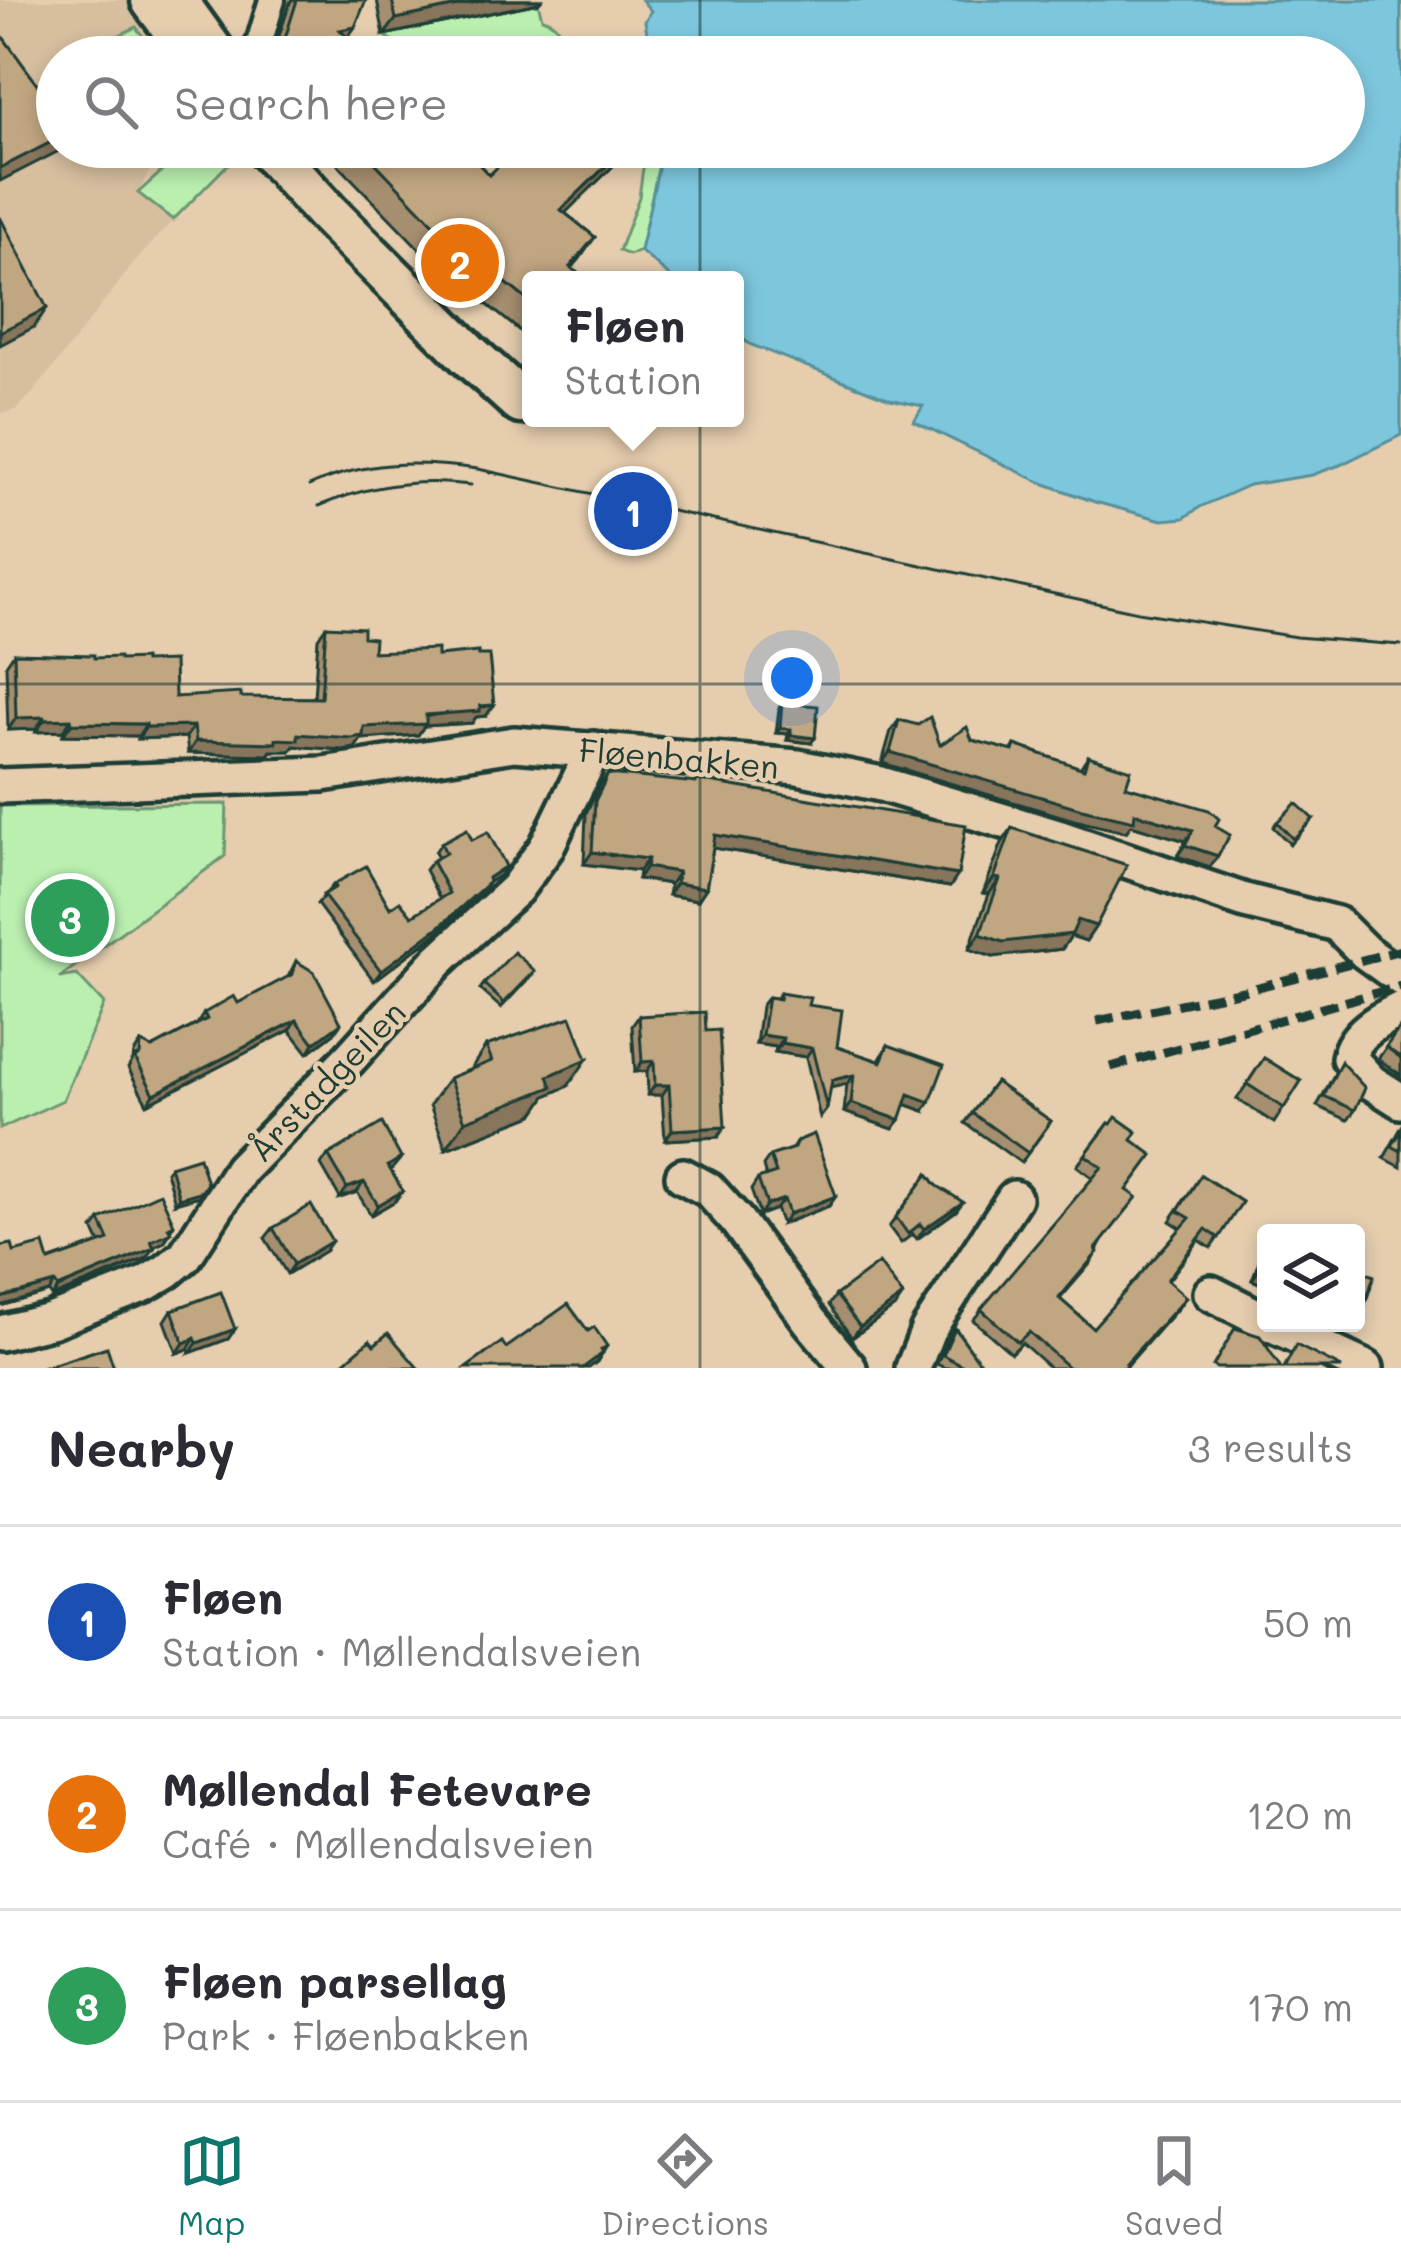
<!DOCTYPE html>
<meta charset="utf-8">
<style>
:root{--surface:#fff;--page:#f7f7f7;--text:#2b2b33;--muted:#7c7c81;--line:#e1e1e2;--accent:#0f766e}
body{margin:0;font-family:Mali,sans-serif;background:var(--page);color:var(--text)}
.controls{position:absolute;right:36px;bottom:36px;display:grid;overflow:hidden;border-radius:12px;box-shadow:0 6px 18px #0003}
.controls button{width:108px;height:108px;display:grid;place-items:center;padding:0;border:0;border-bottom:3px solid var(--line);background:var(--surface);color:var(--text);font:60px sans-serif}
.you{position:absolute;left:792px;top:678px;width:42px;height:42px;margin:-30px;border:9px solid #fff;border-radius:50%;background:#1a73e8;box-shadow:0 0 0 18px #1a73e833}
.badge{display:grid;place-items:center;width:78px;height:78px;border-radius:50%;background:var(--accent);color:#fff;font-size:39px;font-weight:700}
.pin{position:absolute;translate:-50% -50%;border:6px solid #fff;box-shadow:0 3px 12px #0006}
.popup{position:absolute;left:522px;top:271px;width:222px;height:156px;box-sizing:border-box;display:grid;place-content:center;border-radius:12px;background:var(--surface);filter:drop-shadow(0 3px 9px #0005);font-size:39px;white-space:nowrap;color:var(--muted)}
.popup b{font-size:45px;color:var(--text)}
.popup::after{content:'';position:absolute;left:50%;top:100%;margin-left:-24px;border:24px solid transparent;border-top-color:var(--surface)}
.list{margin:0;padding:0;list-style:none}
h2{display:flex;justify-content:space-between;align-items:center;height:156px;margin:0;padding:0 48px;font-size:51px}
h2 small{font-size:39px;font-weight:400;color:var(--muted)}
.list li{display:grid;grid-template-columns:78px 1fr auto;gap:36px;align-items:center;box-sizing:border-box;height:192px;padding:0 48px;border-top:3px solid var(--line)}
.list b{display:block;font-size:45px;white-space:nowrap}
.list p{margin:0;font-size:39px;white-space:nowrap;color:var(--muted)}
.list em{font-size:39px;font-style:normal;color:var(--muted)}
.icon{flex:none;width:66px;height:66px;fill:none;stroke:currentColor;stroke-width:2;stroke-linecap:round;stroke-linejoin:round}
.map{position:relative;flex:none;width:1401px;height:1368px;overflow:hidden}
.search{position:absolute;background:var(--surface);box-shadow:0 6px 18px #0003;left:36px;right:36px;top:36px;height:132px;display:flex;align-items:center;gap:30px;box-sizing:border-box;padding:0 42px;border-radius:66px;color:var(--muted);font-size:45px}
.sheet{height:732px;background:var(--surface)}
nav{display:flex;justify-content:space-around;align-items:center;box-sizing:border-box;height:168px;border-top:3px solid var(--line);background:var(--surface);font-size:33px;color:var(--muted)}
nav a{display:grid;justify-items:center;gap:6px}
nav .on{color:var(--accent)}
.map>svg:first-child{display:block}
.built{fill:#d6be9f}
.green{fill:#baefb0;stroke:#6c9672;stroke-width:3}
.water{fill:#7dc7de;stroke:#57909a;stroke-width:3}
.lines{fill:none;stroke-linecap:round;stroke-linejoin:round}
.pedestrian-casing{stroke:#1f3d34;stroke-width:33}
.minor-casing{stroke:#1f3d34;stroke-width:42}
.tertiary-casing{stroke:#1f3d34;stroke-width:51}
.pedestrian{stroke:#e5cdae;stroke-width:24}
.minor{stroke:#e5cdae;stroke-width:33}
.tertiary{stroke:#e5cdae;stroke-width:42}
.tram{stroke:#1f3d34;stroke-width:3}
.rail{stroke:#1f3d34;stroke-width:9;stroke-dasharray:18 9;stroke-linecap:butt}
.wall{fill:#a68f70;stroke:#1f3d34;stroke-width:3}
.shaded-wall{fill:#87745b;stroke:#1f3d34;stroke-width:3}
.building{fill:#c1a682;stroke:#1f3d34;stroke-width:3}
.grid{fill:none;stroke:#1f3d34;stroke-width:3;stroke-opacity:0.55}
.labels{text-anchor:middle;dominant-baseline:central;stroke-width:9;stroke-linejoin:round;paint-order:stroke}
.street-label{font-size:33px;fill:#1f3d34;stroke:#e5cdae}
</style>
<div class="map">
<svg width="1401" height="1368" viewBox="0 0 1401 1368">
<rect width="100%" height="100%" fill="#e5cdae"/>
<filter id="ink" filterUnits="userSpaceOnUse"><feTurbulence type="fractalNoise" baseFrequency=".00833" numOctaves="2"/><feDisplacementMap in="SourceGraphic" scale="24" xChannelSelector="R" yChannelSelector="G"/><feConvolveMatrix kernelMatrix="1 2 1 2 8 2 1 2 1" color-interpolation-filters="sRGB"/></filter>
<g filter="url(#ink)">
<polygon class="built" points="0,0 153,0 196,57 57,57 57,147 161,147 138,193 173,220 135,262 37,388 16,410 0,413"/>
<g class="green">
<path d="M538,3L542,18C563,24 565,41 552,57H524L527,54L522,48L508,57C494,48 478,42 461,47C455,50 450,55 444,57C431,61 407,58 394,54L399,45L384,35Z"/>
<polygon points="136,27 158,57 76,57"/>
<polygon points="189,147 230,147 236,156 173,220 138,193"/>
<polygon points="646,147 663,147 640,251 629,255 619,251 639,197"/>
<polygon points="227,804 225,856 59,978 77,975 104,1004 63,1100 0,1129 0,806"/>
</g>
<polygon class="water" points="642,0 1401,0 1401,435 1340,465 1312,475 1249,485 1200,507 1184,518 1162,520 1095,502 1040,482 914,421 923,406 890,399 749,344 735,332 735,280 674,280 640,251 663,147 1344,147 1344,57 651,57 645,21 651,11"/>
<g class="lines">
<g class="pedestrian-casing">
<g id="pedestrian">
<polyline points="186,0 227,57"/>
<polyline points="255,57 272,0"/>
</g>
</g>
<g class="minor-casing">
<g id="minor">
<polyline points="0,786 323,774 514,744 798,767 881,784 1061,838 1245,901 1337,924 1365,952 1401,978"/>
<path d="M1401,1009C1379,1020 1354,1033 1349,1058L1371,1082L1401,1101"/>
<polyline points="683,1176 709,1190 737,1221 810,1321 849,1368"/>
<polyline points="1211,1293 1266,1321"/>
<polyline points="1269,1323 1366,1368"/>
<polyline points="0,1333 50,1321 145,1284 167,1271 185,1256 241,1169 350,1058 438,961 516,889 546,848 594,749"/>
<polyline points="913,1368 928,1330 1014,1198"/>
</g>
</g>
<g class="tertiary-casing">
<g id="tertiary">
<polyline points="153,0 196,57"/>
<polyline points="267,147 326,212 469,355 521,402"/>
</g>
</g>
<use href="#pedestrian" class="pedestrian"/>
<use href="#minor" class="minor"/>
<use href="#tertiary" class="tertiary"/>
<g class="tram">
<path d="M309,486C367,460 416,461 478,469L1138,612L1296,637L1401,645"/>
<path d="M319,506C368,485 418,478 471,485"/>
</g>
<g class="rail">
<polyline points="1097,1021 1243,991 1401,950"/>
<polyline points="1111,1067 1401,986"/>
</g>
</g>
<g class="wall">
<polygon points="291,0 366,0 347,38 272,57"/>
<polygon points="377,0 541,0 538,3 384,35"/>
<polygon points="321,147 463,147 489,175 611,168 565,213 595,237 579,260 572,268 531,280 531,340 478,297 472,303"/>
<polygon points="326,626 363,637 373,652 437,656 486,716 476,717 472,723 424,726 418,735 361,739 355,748 342,750 294,746 290,751 271,751 268,755 188,753 186,737 138,739 138,736 63,735 63,731 36,732 36,729 8,730 6,665 14,653 144,662 175,697 314,698 318,638"/>
<polygon points="782,703 811,743 787,740 788,734 776,733 779,708"/>
<polygon points="899,720 940,745 972,740 1011,751 1015,745 1080,768 1088,756 1126,786 1215,826 1210,867 1177,856 1186,841 1131,825 1126,832 1074,820 882,763 891,731"/>
<polygon points="608,774 695,783 697,780 950,887 713,848 706,888 698,900 668,895 670,884 638,879 639,871 584,864 586,813 599,786"/>
<polygon points="1313,819 1290,844 1273,827 1277,822"/>
<polygon points="1012,828 1096,926 1086,941 1071,936 1062,949 993,957 969,949 989,894 983,893 1002,843"/>
<polygon points="472,840 500,875 489,882 483,891 433,936 374,981 317,904 334,884 412,916 440,899 425,870 432,861 438,858 435,852 441,843"/>
<polygon points="296,961 334,1033 308,1053 290,1030 147,1104 128,1068 133,1060 134,1053 141,1043 152,1048 197,1024 204,1013 238,1003 288,977"/>
<polygon points="531,976 501,1008 480,989 484,984"/>
<polygon points="780,993 808,1005 837,1047 879,1061 888,1045 924,1111 905,1104 893,1129 844,1112 847,1084 830,1088 827,1109 820,1118 806,1057 775,1052 776,1047 756,1044 761,1006 768,997 776,998"/>
<polygon points="639,1016 718,1137 665,1140 662,1095 648,1095 647,1071 635,1072 632,1026"/>
<polygon points="1401,1026 1401,1075 1378,1059"/>
<polygon points="486,1046 568,1086 546,1096 533,1115 446,1149 430,1105 449,1078 470,1070"/>
<polygon points="1264,1058 1301,1081 1274,1123 1237,1099"/>
<polygon points="1341,1062 1355,1110 1348,1120 1317,1106"/>
<polygon points="995,1082 1051,1121 1021,1163 965,1123"/>
<polygon points="1109,1123 1132,1140 1127,1191 1091,1263 1060,1299 1093,1328 1181,1228 1170,1221 1201,1175 1242,1202 1211,1248 1199,1240 1168,1281 1178,1308 1125,1368 1050,1368 1022,1343 1011,1353 973,1320 1093,1178 1077,1166"/>
<polygon points="1401,1128 1401,1167 1384,1158"/>
<polygon points="797,1141 836,1196 829,1206 782,1224 776,1209 760,1215 751,1190 758,1179 766,1177 763,1166 770,1156 792,1149"/>
<polygon points="328,1155 401,1158 391,1170 395,1201 371,1215 357,1192 340,1198 321,1165"/>
<polygon points="170,1166 199,1196 175,1203 166,1171"/>
<polygon points="928,1174 956,1211 917,1239 913,1234 901,1243 889,1227"/>
<polygon points="100,1220 170,1231 171,1232 164,1242 153,1247 154,1248 147,1258 76,1288 52,1297 49,1292 0,1306 0,1246 14,1252 49,1261 100,1243 93,1229"/>
<polygon points="273,1228 325,1251 287,1274 265,1238"/>
<polygon points="1266,1242 1266,1286 1252,1280"/>
<polygon points="836,1295 896,1306 852,1338 829,1305"/>
<polygon points="172,1310 235,1329 228,1339 190,1353 188,1349 177,1353 165,1321"/>
<polygon points="955,1328 984,1368 945,1368 937,1364 949,1337"/>
</g>
<g class="shaded-wall">
<polygon points="485,0 541,0 538,3 384,35 396,19"/>
<polygon points="355,27 343,44 340,30"/>
<polygon points="57,139 57,147 61,147 59,151 0,181 0,168"/>
<polygon points="626,147 611,168 545,233 561,210"/>
<polygon points="47,308 34,327 0,345 0,332"/>
<polygon points="494,705 486,716 476,717 472,723 424,726 418,735 361,739 355,748 342,750 294,746 290,751 271,751 268,755 188,753 196,741 276,739 298,734 364,727"/>
<polygon points="44,717 36,729 8,730 16,718"/>
<polygon points="71,719 63,731 36,732 44,720"/>
<polygon points="72,723 146,724 138,736 63,735"/>
<polygon points="194,726 186,737 138,739 146,727"/>
<polygon points="780,728 791,729 788,734 776,733"/>
<polygon points="791,735 815,738 811,743 787,740"/>
<polygon points="890,752 1135,813 1193,830 1186,841 1131,825 1126,832 1074,820 882,763"/>
<polygon points="715,835 958,875 950,887 707,847"/>
<polygon points="1185,845 1218,856 1210,867 1177,856"/>
<polygon points="592,852 648,859 639,871 584,864"/>
<polygon points="506,866 500,875 489,882 483,891 433,936 374,981 381,971 488,878"/>
<polygon points="646,867 678,872 670,884 638,879"/>
<polygon points="994,878 1000,879 989,894 983,893"/>
<polygon points="676,883 706,888 698,900 668,895"/>
<polygon points="1078,920 1096,926 1086,941 1071,936 1062,949 993,957 969,949 980,934"/>
<polygon points="297,1020 290,1030 147,1104 154,1094"/>
<polygon points="341,1023 334,1033 308,1053 314,1043"/>
<polygon points="762,1035 783,1038 776,1047 756,1044"/>
<polygon points="782,1043 812,1048 806,1057 775,1052"/>
<polygon points="587,1059 568,1086 546,1096 533,1115 446,1149 465,1121 548,1076"/>
<polygon points="654,1061 647,1071 635,1072 642,1062"/>
<polygon points="854,1075 847,1084 825,1089 832,1080"/>
<polygon points="655,1085 669,1085 662,1095 648,1095"/>
<polygon points="909,1094 930,1102 924,1111 902,1103"/>
<polygon points="851,1103 900,1120 893,1129 844,1112"/>
<polygon points="725,1127 718,1137 665,1140 672,1130"/>
<polygon points="364,1182 357,1192 340,1198 347,1188"/>
<polygon points="202,1191 199,1196 175,1203 179,1198"/>
<polygon points="403,1191 395,1201 371,1215 378,1205"/>
<polygon points="836,1196 829,1206 782,1224 789,1214"/>
<polygon points="784,1199 776,1209 760,1215 767,1205"/>
<polygon points="963,1202 956,1211 917,1239 924,1229"/>
<polygon points="174,1224 164,1242 144,1251 151,1241"/>
<polygon points="332,1241 325,1251 287,1274 294,1264"/>
<polygon points="154,1248 147,1258 52,1297 58,1288"/>
<polygon points="1259,1270 1266,1273 1266,1286 1252,1280"/>
<polygon points="55,1283 49,1292 0,1306 0,1298"/>
<polygon points="903,1296 896,1306 852,1338 860,1327"/>
<polygon points="1186,1297 1178,1308 1122,1368"/>
<polygon points="235,1329 228,1339 190,1353 197,1343"/>
<polygon points="195,1338 188,1349 177,1353 184,1343"/>
<polygon points="607,1346 597,1362 589,1368 583,1368"/>
</g>
<g class="building">
<polygon points="297,0 366,0 355,27 340,30 350,40 343,57 273,57 283,45"/>
<polygon points="392,0 485,0 396,19"/>
<polygon points="0,33 57,111 57,139 0,168"/>
<polygon points="360,147 463,147 489,175 518,147 625,147 561,210 595,237 570,267 587,280 531,280 531,303 495,274 488,280"/>
<polygon points="0,217 47,308 0,332"/>
<polygon points="326,626 363,628 363,637 374,638 373,652 437,649 437,656 478,652 478,655 489,655 494,705 480,706 480,711 426,715 426,724 364,727 363,736 351,738 298,734 298,740 276,739 276,743 196,741 194,726 146,727 146,724 72,723 71,719 44,720 44,717 16,718 14,653 94,655 94,658 119,657 120,660 144,659 144,662 174,661 175,697 241,693 241,697 321,698"/>
<polygon points="782,703 818,706 815,738 791,735 791,729 780,728"/>
<polygon points="930,717 940,745 967,727 972,740 1013,751 1015,745 1084,769 1088,756 1131,770 1126,786 1209,810 1219,819 1215,826 1230,835 1218,856 1185,845 1193,830 1135,813 1134,821 1082,809 890,752 899,720 918,725"/>
<polygon points="608,774 696,783 697,780 966,825 958,875 715,835 706,888 676,883 678,872 646,867 648,859 592,852 595,801"/>
<polygon points="1296,803 1313,819 1293,839 1277,822"/>
<polygon points="1012,828 1127,865 1096,926 1078,920 1072,934 1003,942 980,934 1000,879 994,878"/>
<polygon points="467,829 472,840 488,832 506,866 488,878 489,882 439,927 381,971 323,895 336,887 334,884 366,866 390,908 400,901 412,916 449,893 432,861 446,853 441,843"/>
<polygon points="514,952 535,971 504,1003 484,984"/>
<polygon points="296,961 314,972 341,1023 314,1043 297,1020 154,1094 135,1058 140,1055 141,1043 152,1048 207,1019 204,1013 234,996 238,1003 293,974"/>
<polygon points="780,993 810,998 808,1005 842,1010 837,1047 881,1062 888,1045 944,1065 930,1102 909,1094 900,1120 851,1103 854,1075 832,1080 827,1109 812,1048 782,1043 783,1038 762,1035 768,997 779,999"/>
<polygon points="705,1012 706,1031 719,1030 725,1127 672,1130 669,1085 655,1085 654,1061 642,1062 639,1016"/>
<polygon points="571,1017 587,1059 548,1076 552,1087 465,1121 449,1078 492,1061 486,1046"/>
<polygon points="1401,1026 1401,1058 1386,1047"/>
<polygon points="1264,1058 1301,1081 1284,1108 1247,1084"/>
<polygon points="1341,1062 1365,1088 1355,1110 1324,1096"/>
<polygon points="995,1082 1051,1121 1028,1153 972,1113"/>
<polygon points="1116,1117 1137,1132 1132,1140 1153,1155 1127,1190 1137,1197 1096,1249 1098,1252 1059,1298 1093,1328 1190,1218 1178,1211 1201,1175 1242,1202 1219,1238 1206,1229 1167,1280 1186,1297 1126,1363 1128,1364 1124,1368 1069,1368 1029,1332 1018,1342 981,1309 1102,1167 1085,1155 1109,1123 1111,1124"/>
<polygon points="382,1123 401,1158 388,1166 403,1191 378,1205 364,1182 347,1188 328,1155"/>
<polygon points="1401,1131 1401,1151 1392,1146"/>
<polygon points="814,1134 836,1196 789,1214 784,1199 767,1205 758,1179 776,1173 770,1156 794,1148 797,1141"/>
<polygon points="199,1157 207,1183 202,1191 179,1198 170,1166"/>
<polygon points="928,1174 936,1185 963,1202 924,1229 920,1224 908,1234 896,1217"/>
<polygon points="160,1193 174,1224 168,1227 171,1232 151,1241 154,1248 58,1288 55,1283 0,1298 0,1246 12,1244 14,1252 44,1244 49,1261 109,1240 100,1220"/>
<polygon points="311,1205 332,1241 294,1264 273,1228"/>
<polygon points="1266,1251 1266,1273 1259,1270"/>
<polygon points="879,1263 903,1296 860,1327 836,1295"/>
<polygon points="1356,1269 1374,1276 1363,1311 1356,1308"/>
<polygon points="221,1292 235,1329 197,1343 195,1338 184,1343 172,1310"/>
<polygon points="568,1304 588,1331 594,1327 607,1346 601,1350 603,1353 583,1368 466,1368 502,1342 506,1348"/>
<polygon points="955,1328 984,1368 967,1368 943,1355"/>
<polygon points="1235,1328 1260,1336 1281,1368 1217,1368 1213,1366"/>
<polygon points="388,1333 418,1368 342,1368 340,1366 370,1340 374,1345"/>
<polygon points="1296,1345 1342,1368 1284,1368"/>
<polygon points="107,1347 114,1368 42,1368"/>
</g>
</g>
<path class="grid" d="M700,0V57M700,147V1368M0,684H1401"/>
<g class="labels">
<g class="street-label">
<text transform="translate(679 757) rotate(5)">Fløenbakken</text>
<text transform="translate(326 1080) rotate(-46)">Årstadgeilen</text>
</g>
</g>
</svg>
<div class="controls">
<button><svg class="icon" aria-label="layers" viewBox="0 0 24 24"><path d="M12 4l9 5-9 5-9-5zM3 14l9 5 9-5"/></svg></button>
</div>
<div class="you"></div>
<div class="pin badge" style="left:633px;top:511px;background:#1a4fb4">1</div>
<div class="popup"><b>Fløen</b>Station</div>
<div class="pin badge" style="left:460px;top:263px;background:#e8710a">2</div>
<div class="pin badge" style="left:70px;top:918px;background:#2e9e5b">3</div>
<div class="search"><svg class="icon" aria-label="search" viewBox="0 0 24 24"><circle cx="10" cy="10" r="6"/><path d="M15 15l6 6"/></svg>Search here</div>
</div>
<section class="sheet">
<h2>Nearby<small>3 results</small></h2>
<ul class="list">
<li><span class="badge" style="background:#1a4fb4">1</span><div><b>Fløen</b><p>Station · Møllendalsveien</p></div><em>50 m</em></li>
<li><span class="badge" style="background:#e8710a">2</span><div><b>Møllendal Fetevare</b><p>Café · Møllendalsveien</p></div><em>120 m</em></li>
<li><span class="badge" style="background:#2e9e5b">3</span><div><b>Fløen parsellag</b><p>Park · Fløenbakken</p></div><em>170 m</em></li>
</ul>
</section>
<nav>
<a class="on"><svg class="icon" aria-label="map" viewBox="0 0 24 24"><path d="M3 6l6-2 6 2 6-2v14l-6 2-6-2-6 2zM9 4v14M15 6v14"/></svg>Map</a>
<a><svg class="icon" aria-label="directions" viewBox="0 0 24 24"><path d="M12 3l9 9-9 9-9-9zM9 14v-3h6M13 9l2 2-2 2"/></svg>Directions</a>
<a><svg class="icon" aria-label="saved" viewBox="0 0 24 24"><path d="M7 4h10v16l-5-4-5 4z"/></svg>Saved</a>
</nav>
